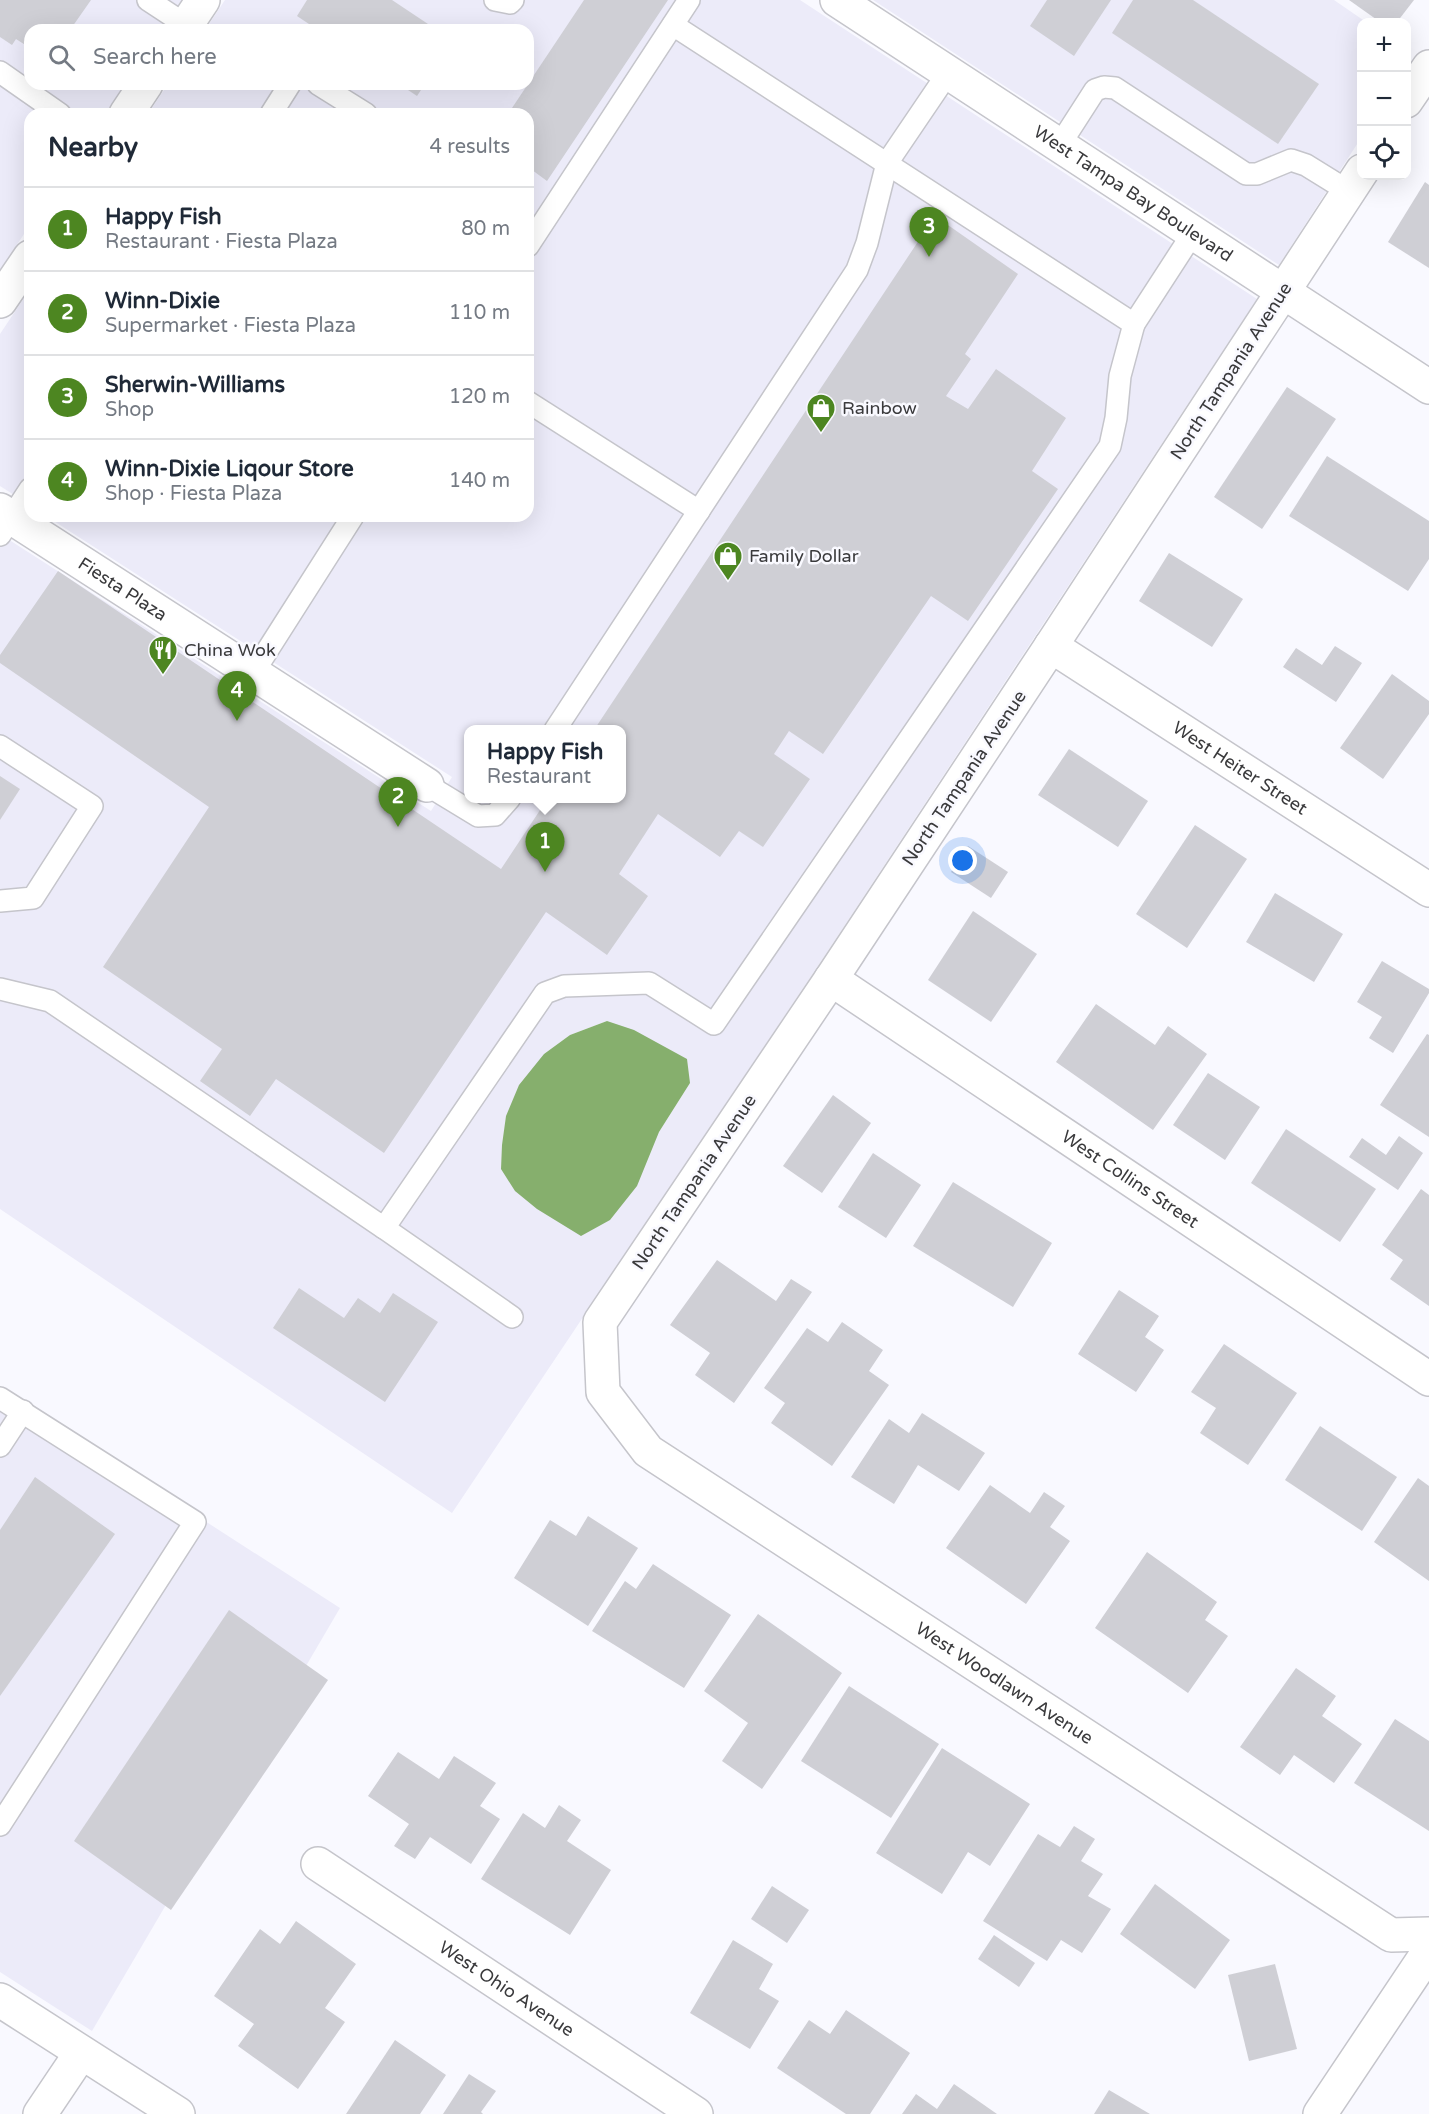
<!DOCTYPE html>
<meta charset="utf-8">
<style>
:root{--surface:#fff;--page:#f6f6f7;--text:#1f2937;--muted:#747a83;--line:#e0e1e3;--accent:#4d8621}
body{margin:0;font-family:"Varela Round",sans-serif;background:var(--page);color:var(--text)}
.controls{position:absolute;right:18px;top:18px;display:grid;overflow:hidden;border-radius:12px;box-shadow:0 6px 24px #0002}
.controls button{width:54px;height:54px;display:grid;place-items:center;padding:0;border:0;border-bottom:2px solid var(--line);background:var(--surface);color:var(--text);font:30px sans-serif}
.you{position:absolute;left:963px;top:861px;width:21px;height:21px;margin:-15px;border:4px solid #fff;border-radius:50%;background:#1a73e8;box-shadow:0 0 0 9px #1a73e833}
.badge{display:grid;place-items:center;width:39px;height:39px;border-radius:50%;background:var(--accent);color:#fff;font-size:20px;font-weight:700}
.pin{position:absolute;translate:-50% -50px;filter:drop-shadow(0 2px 3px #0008)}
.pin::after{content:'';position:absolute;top:32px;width:21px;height:18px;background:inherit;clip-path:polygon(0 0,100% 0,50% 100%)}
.popup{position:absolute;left:464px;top:725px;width:162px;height:78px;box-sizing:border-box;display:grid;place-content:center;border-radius:12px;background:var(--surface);filter:drop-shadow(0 2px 4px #0005);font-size:20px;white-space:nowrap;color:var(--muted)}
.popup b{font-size:22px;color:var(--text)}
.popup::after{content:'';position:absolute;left:50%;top:100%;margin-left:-12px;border:12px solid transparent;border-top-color:var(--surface)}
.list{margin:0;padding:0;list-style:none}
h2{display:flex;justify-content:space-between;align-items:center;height:78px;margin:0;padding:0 24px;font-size:26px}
h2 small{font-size:20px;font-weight:400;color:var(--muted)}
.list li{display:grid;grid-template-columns:39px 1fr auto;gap:18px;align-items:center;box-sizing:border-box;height:84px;padding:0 24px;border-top:2px solid var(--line)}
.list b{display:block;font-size:22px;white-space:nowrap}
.list p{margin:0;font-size:20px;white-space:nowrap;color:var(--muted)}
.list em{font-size:20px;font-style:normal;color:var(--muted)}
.icon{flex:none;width:33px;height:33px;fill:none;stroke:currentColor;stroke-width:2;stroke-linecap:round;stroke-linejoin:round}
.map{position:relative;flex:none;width:1429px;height:2114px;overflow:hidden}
.search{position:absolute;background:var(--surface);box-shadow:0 6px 24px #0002;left:24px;top:24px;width:510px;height:66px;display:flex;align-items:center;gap:15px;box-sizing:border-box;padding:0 21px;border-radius:18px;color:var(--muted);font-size:22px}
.panel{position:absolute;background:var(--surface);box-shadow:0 6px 24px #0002;left:24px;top:108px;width:510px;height:414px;border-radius:18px}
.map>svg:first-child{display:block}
.built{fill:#ecebf9;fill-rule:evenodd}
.water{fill:#86af6d}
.building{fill:#cfcfd5}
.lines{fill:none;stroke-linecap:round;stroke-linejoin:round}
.service-casing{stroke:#c5c5cb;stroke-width:24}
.minor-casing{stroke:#c5c5cb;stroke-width:36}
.tertiary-casing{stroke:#c5c5cb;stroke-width:36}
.secondary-casing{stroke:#c5c5cb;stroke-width:36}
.service{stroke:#fff;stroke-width:21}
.minor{stroke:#fff;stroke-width:33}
.tertiary{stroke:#fff;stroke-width:33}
.secondary{stroke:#fff;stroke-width:33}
.labels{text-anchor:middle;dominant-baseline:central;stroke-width:5;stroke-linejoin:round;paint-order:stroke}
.street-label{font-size:18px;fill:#3a3a3c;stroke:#f9f9ff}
.poi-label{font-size:18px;fill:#3a3a3c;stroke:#f9f9ff;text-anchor:start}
</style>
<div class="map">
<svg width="1429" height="2114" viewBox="0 0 1429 2114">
<rect width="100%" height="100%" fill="#f9f9ff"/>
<g class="built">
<polygon points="0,0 182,0 161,30 30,30 30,84 125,84 105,114 30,114 30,225 0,270"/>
<path d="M225,0H800L1257,299L816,969L452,1513L0,1209V534L431,811L452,777L46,516H528V114H148L168,84H528V30H205ZM468,730H622V798H468ZM607,1021L690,1083L659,1132L501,1169L506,1117L544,1054L570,1035Z"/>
<polygon points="873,0 1334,0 1366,22 1362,22 1361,138 1279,265"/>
<polygon points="30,289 30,505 0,486 0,334"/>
<polygon points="0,1389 340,1608 92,2031 0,1972"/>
</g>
<polygon class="water" points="607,1021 634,1030 687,1059 690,1083 659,1132 637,1186 610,1220 581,1236 537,1209 515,1191 501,1169 502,1145 506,1116 519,1085 544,1054 570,1035"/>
<g class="building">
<polygon points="0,0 91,0 70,30 30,30 30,48 16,39 12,45 0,37"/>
<polygon points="307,0 392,0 437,30 318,30 297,16"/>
<polygon points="584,0 668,0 547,181 528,167 528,114 508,114"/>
<polygon points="1047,0 1111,0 1074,56 1030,26"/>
<polygon points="1133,0 1193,0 1319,84 1278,144 1112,33"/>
<polygon points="1349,0 1414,0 1397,22 1380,22"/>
<polygon points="399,84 425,84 417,96"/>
<polygon points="1425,182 1429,185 1429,268 1388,242"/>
<polygon points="935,216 1018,274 965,354 971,359 946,396 968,409 996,369 1066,418 1032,471 1058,489 968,621 931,596 823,754 789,731 774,754 810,779 763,847 739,831 720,857 658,814 619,874 648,896 607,955 546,912 384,1153 276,1079 250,1116 200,1081 222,1049 103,967 209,807 0,663 0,655 58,571 501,869 548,798 622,798 622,730 594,730"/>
<polygon points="1287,387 1336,419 1262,529 1214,497"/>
<polygon points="1327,456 1429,521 1429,559 1408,591 1289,516"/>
<polygon points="1169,553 1243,599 1212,647 1139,601"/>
<polygon points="1335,646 1362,663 1336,702 1283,667 1296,648 1322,665"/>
<polygon points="1392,674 1429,701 1429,714 1383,779 1340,748"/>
<polygon points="1069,749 1148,801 1118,847 1038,795"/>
<polygon points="0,776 20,789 0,820"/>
<polygon points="1195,825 1247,859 1187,948 1136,914"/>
<polygon points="968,846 1008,872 991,898 951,872"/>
<polygon points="1275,893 1343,934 1314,982 1246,942"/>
<polygon points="973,911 1037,954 991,1022 928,980"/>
<polygon points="1382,961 1429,989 1429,993 1393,1053 1369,1038 1382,1017 1357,1002"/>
<polygon points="1096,1004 1155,1045 1168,1026 1207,1054 1153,1130 1056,1062"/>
<polygon points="1427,1034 1429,1035 1429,1137 1380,1105"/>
<polygon points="1208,1073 1260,1107 1225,1160 1173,1125"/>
<polygon points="833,1095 871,1123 822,1193 783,1166"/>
<polygon points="1286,1129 1376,1189 1340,1242 1251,1183"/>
<polygon points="1399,1136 1423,1153 1398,1190 1349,1157 1362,1138 1386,1155"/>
<polygon points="873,1153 921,1185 886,1238 838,1207"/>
<polygon points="953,1182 1052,1243 1013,1307 913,1246"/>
<polygon points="1421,1189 1429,1195 1429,1306 1390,1279 1403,1260 1382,1245"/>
<polygon points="717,1260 776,1301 791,1279 812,1292 734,1403 695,1375 710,1353 670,1325"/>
<polygon points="299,1288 344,1318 358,1298 380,1313 393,1293 438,1322 385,1402 273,1328"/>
<polygon points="1119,1290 1159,1316 1145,1337 1164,1350 1136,1392 1078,1354"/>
<polygon points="842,1322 883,1350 869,1371 889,1385 832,1466 771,1423 785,1403 764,1388 807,1328 828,1342"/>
<polygon points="1224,1344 1297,1393 1248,1465 1200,1433 1216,1408 1191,1392"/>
<polygon points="922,1413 985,1453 959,1491 918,1465 894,1504 851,1477 889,1419 909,1433"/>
<polygon points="1320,1426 1397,1477 1362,1531 1285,1480"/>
<polygon points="35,1477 115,1534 0,1696 0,1530"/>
<polygon points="1418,1478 1429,1486 1429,1581 1374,1542"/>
<polygon points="990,1485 1030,1513 1044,1492 1065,1506 1050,1527 1070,1541 1026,1604 946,1548"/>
<polygon points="588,1516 638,1548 588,1626 514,1578 550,1520 576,1536"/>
<polygon points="1147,1552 1217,1602 1205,1620 1228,1636 1188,1693 1095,1628"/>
<polygon points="653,1564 731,1615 684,1688 592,1631 625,1581 636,1589"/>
<polygon points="229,1610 328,1680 171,1910 74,1841"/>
<polygon points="758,1614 842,1673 762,1789 722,1761 748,1723 704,1691"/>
<polygon points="1296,1668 1336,1696 1322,1716 1362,1744 1334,1783 1294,1755 1280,1775 1240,1747"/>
<polygon points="849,1686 939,1744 891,1818 801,1761"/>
<polygon points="1395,1719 1429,1741 1429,1831 1354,1783"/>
<polygon points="942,1748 1030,1804 990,1866 968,1852 942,1894 876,1853"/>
<polygon points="398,1752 439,1779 454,1756 496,1783 480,1806 500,1819 471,1864 430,1837 415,1859 394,1846 409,1824 368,1796"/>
<polygon points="559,1805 581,1820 567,1841 611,1870 570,1935 481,1879 523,1813 545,1828"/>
<polygon points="1074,1826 1095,1839 1081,1861 1103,1874 1088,1896 1111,1909 1082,1953 1061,1940 1047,1961 983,1921 1038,1834 1060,1847"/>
<polygon points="1155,1884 1230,1940 1195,1989 1120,1934"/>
<polygon points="772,1886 809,1910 787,1943 751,1919"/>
<polygon points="296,1921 356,1964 325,2008 345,2022 298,2089 238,2046 254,2024 214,1996 260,1929 280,1944"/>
<polygon points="994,1935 1035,1963 1019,1987 978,1959"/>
<polygon points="733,1940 773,1964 759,1989 779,2001 750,2049 690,2013"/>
<polygon points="1275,1964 1297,2049 1249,2061 1228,1975"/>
<polygon points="846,2010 910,2053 870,2114 846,2114 777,2068 809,2020 830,2034"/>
<polygon points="395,2040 446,2075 420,2114 346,2114"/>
<polygon points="469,2074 496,2091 481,2112 483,2114 443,2114"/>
<polygon points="954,2084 997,2114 902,2114 916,2094 937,2109"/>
<polygon points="1109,2090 1150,2114 1094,2114"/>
</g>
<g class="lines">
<g class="service-casing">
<g id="service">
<polyline points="148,0 186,25"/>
<polyline points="495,0 510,3 513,0"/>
<polyline points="0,72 60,114"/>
<polyline points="318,84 366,114"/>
<polyline points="271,114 290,84"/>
<polyline points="1059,146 1095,90 1104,87 1115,88 1246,174 1257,174 1291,160 1306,165 1348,191"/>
<polyline points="528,246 689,0"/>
<polyline points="1134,324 1193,233"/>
<polyline points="528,402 699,511"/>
<polyline points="0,535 30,489"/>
<polyline points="253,673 353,516"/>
<polyline points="555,730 857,270 867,243 887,163 948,73"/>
<polyline points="0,746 92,806 33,898 0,901"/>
<polyline points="427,785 478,816 495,815 510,798"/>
<polyline points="0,989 50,1001 384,1228 545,993 564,986 649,983 714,1024 1110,446 1116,418 1120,376 1134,324 673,25"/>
<polyline points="384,1228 512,1317"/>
<polyline points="0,1398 195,1522 0,1825"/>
<polyline points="0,1446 23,1411"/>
</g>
</g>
<g class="minor-casing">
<g id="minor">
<polyline points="1406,101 1429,67"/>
<path id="s1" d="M1362,171L1051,646L831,979L600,1322L603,1392L648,1451L1391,1935L1429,1934"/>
<path id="s2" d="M0,510L427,785"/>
<path id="s3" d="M1051,646L1429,890"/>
<path id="s4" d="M831,979L1429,1379"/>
<path id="s5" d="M318,1864L696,2114"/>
<polyline points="0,2000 178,2114"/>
<polyline points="40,2114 81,2053"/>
</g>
</g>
<g class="tertiary-casing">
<g id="tertiary">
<path id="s6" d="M837,0L1429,387"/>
<polyline points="1320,2114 1429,1951"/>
</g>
</g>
<g class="secondary-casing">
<g id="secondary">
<polyline points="183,30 203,0"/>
<polyline points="126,114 146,84"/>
<polyline points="0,301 30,257"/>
</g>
</g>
<use href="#service" class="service"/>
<use href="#minor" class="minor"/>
<use href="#tertiary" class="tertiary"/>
<use href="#secondary" class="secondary"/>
</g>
<defs>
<g id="shop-pin" transform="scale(1.5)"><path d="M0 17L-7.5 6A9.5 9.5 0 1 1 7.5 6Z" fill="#4d8621" stroke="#f9f9ff"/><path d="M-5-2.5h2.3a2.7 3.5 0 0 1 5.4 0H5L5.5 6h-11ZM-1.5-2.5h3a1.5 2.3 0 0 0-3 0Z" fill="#fff"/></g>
<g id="restaurant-pin" transform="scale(1.5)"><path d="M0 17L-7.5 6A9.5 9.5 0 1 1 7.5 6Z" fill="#4d8621" stroke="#f9f9ff"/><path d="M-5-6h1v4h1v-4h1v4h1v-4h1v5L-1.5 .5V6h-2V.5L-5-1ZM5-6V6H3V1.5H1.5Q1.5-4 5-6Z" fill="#fff"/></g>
</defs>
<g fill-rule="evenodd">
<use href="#shop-pin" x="821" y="408"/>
<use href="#shop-pin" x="728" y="556"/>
<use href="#restaurant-pin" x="163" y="650"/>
</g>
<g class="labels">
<g class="street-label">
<text stroke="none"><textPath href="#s6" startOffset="354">West Tampa Bay Boulevard</textPath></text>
<text transform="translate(1231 371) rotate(-57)">North Tampania Avenue</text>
<text stroke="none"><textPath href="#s2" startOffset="146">Fiesta Plaza</textPath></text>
<text stroke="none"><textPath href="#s3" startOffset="225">West Heiter Street</textPath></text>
<text transform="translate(964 778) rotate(-56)">North Tampania Avenue</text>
<text stroke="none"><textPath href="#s4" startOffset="360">West Collins Street</textPath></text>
<text transform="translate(694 1182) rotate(-56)">North Tampania Avenue</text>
<text stroke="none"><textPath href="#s1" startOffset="1950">West Woodlawn Avenue</textPath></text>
<text stroke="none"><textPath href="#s5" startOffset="226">West Ohio Avenue</textPath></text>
</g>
<g class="poi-label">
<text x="842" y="408">Rainbow</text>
<text x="749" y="556">Family Dollar</text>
<text x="184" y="650">China Wok</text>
</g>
</g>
</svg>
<div class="controls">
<button>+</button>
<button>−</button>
<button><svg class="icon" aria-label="locate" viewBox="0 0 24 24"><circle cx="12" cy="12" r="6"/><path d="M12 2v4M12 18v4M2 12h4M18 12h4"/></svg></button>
</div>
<div class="you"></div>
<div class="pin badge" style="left:545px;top:872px">1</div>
<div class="popup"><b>Happy Fish</b>Restaurant</div>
<div class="pin badge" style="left:398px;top:827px">2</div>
<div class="pin badge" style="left:929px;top:257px">3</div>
<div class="pin badge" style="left:237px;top:721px">4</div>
<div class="search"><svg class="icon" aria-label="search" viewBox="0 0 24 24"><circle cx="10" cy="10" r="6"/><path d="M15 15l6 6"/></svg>Search here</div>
<section class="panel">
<h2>Nearby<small>4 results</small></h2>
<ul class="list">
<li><span class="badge">1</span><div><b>Happy Fish</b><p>Restaurant · Fiesta Plaza</p></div><em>80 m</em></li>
<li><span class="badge">2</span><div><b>Winn-Dixie</b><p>Supermarket · Fiesta Plaza</p></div><em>110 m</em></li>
<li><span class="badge">3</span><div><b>Sherwin-Williams</b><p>Shop</p></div><em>120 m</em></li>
<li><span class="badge">4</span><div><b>Winn-Dixie Liqour Store</b><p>Shop · Fiesta Plaza</p></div><em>140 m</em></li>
</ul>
</section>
</div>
